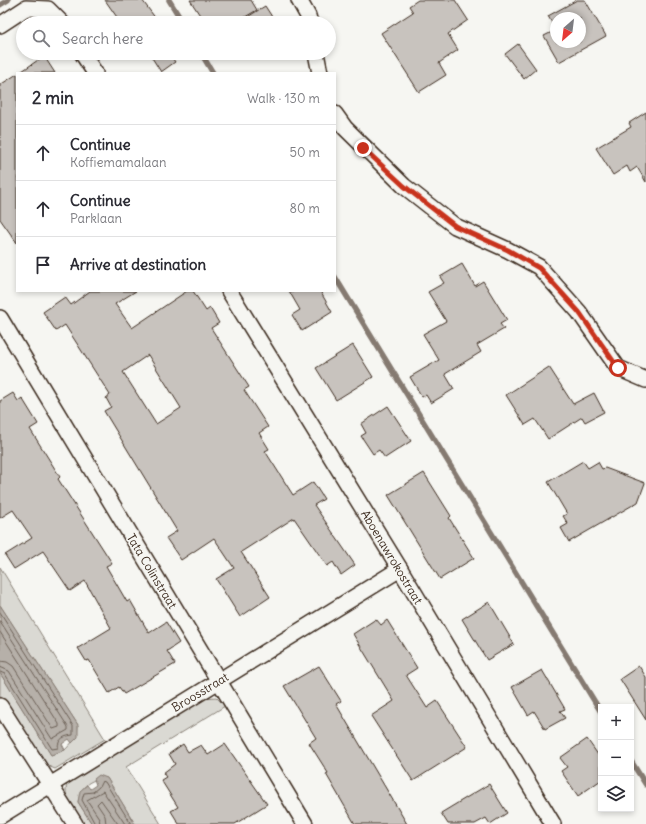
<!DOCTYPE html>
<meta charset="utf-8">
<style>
:root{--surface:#fff;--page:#f7f7f7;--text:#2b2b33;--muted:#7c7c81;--line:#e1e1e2}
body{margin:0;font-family:Delius,sans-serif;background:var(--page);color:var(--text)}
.controls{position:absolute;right:12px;bottom:12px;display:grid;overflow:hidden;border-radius:0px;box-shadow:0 2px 6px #0003}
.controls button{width:36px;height:36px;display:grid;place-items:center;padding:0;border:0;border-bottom:1px solid var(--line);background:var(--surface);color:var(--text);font:20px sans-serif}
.compass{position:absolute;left:550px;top:12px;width:36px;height:36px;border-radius:50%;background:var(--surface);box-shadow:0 2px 6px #0003;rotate:208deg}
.stop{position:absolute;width:12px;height:12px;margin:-9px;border:3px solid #c8321e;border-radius:50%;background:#fff}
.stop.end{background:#c8321e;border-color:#fff;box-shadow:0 1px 4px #0008}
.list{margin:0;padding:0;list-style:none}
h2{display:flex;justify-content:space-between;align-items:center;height:52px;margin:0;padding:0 16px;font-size:17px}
h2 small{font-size:13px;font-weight:400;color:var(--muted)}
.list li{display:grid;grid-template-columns:26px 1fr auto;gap:12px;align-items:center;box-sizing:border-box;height:56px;padding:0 16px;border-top:1px solid var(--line)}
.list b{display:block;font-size:15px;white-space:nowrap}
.list p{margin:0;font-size:13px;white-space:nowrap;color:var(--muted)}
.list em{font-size:13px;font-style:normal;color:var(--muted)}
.icon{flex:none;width:22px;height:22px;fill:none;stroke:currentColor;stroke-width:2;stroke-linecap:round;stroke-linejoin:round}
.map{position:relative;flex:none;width:646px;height:824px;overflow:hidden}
.search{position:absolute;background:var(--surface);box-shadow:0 2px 6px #0003;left:16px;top:16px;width:320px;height:44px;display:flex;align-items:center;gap:10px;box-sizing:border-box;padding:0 14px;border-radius:22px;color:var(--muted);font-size:15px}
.panel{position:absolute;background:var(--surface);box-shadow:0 2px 6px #0003;left:16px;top:72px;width:320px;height:220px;border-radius:0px}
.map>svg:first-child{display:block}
.green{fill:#dad9d3;stroke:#8a8278}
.water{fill:#b6b0a9;stroke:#857a71}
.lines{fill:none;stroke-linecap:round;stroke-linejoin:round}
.shore{stroke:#6c6056;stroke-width:1}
.stream{stroke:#857a71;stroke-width:5.5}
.building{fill:#c8c3be;stroke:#3b2a1e;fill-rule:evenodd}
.street-casing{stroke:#3b2a1e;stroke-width:18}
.street{stroke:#f6f6f2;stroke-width:15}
.route{stroke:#c8321e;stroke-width:5}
.labels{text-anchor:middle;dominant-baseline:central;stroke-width:3;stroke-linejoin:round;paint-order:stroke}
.street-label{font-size:12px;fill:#3b2a1e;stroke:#f6f6f2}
</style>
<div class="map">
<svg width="646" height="824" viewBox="0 0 646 824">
<rect width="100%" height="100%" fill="#f6f6f2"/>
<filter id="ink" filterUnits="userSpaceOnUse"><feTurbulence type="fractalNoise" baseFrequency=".025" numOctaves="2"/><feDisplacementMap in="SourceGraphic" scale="8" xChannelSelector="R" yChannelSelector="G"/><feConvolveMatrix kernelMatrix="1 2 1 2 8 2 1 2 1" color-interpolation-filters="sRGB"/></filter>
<g filter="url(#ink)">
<g class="green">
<polygon points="0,567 105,739 55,769 48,766 41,760 0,695 0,673 51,755 65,750 77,737 78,725 0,605"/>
<path d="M216,697L225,706L126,767L161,824H135L107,778C90,779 81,785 78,802L92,824H81C72,810 63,801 67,783L204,698Z"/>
</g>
<g class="water">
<polygon points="0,605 78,725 78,737 72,743 69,739 62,744 65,750 51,755 0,673"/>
<polygon points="99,775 107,778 135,824 92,824 78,802 80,791 87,785 90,789 96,785 94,779"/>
</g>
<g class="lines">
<g class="shore">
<path d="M0,612L73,726V735C65,736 58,738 58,748L52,749L5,674L0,672"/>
<polyline points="0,621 68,727 68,730 52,739 9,671 0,667"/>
<polyline points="0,632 59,724 59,727 53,729 13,666 7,662 0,661"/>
<polyline points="95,824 82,800 84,793 93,792 99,787 102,781 105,782 131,824"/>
<polyline points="100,824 99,818 87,800 103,791 125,824"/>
<polyline points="106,824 105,816 97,804 101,800 118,824"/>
</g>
<g class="stream">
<polyline points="169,0 183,23"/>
<polyline points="0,5 8,0"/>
<polyline points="201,53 213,73"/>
<polyline points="335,277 601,712"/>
<polyline points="631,761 646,785"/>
</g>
</g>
<g class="building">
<polygon points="105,0 142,0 159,23 121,23"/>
<polygon points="190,0 251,0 257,10 235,23 205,23"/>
<polygon points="418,0 455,0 468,20 448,34 458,50 439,63 446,75 419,92 381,33 413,12 409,6"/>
<path d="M577,0H585L606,36L559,62L544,36L556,30L548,16ZM556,18H580V42H556Z"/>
<polygon points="265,6 276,23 238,23"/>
<polygon points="518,44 536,69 524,79 505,54"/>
<polygon points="149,53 169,53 175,62 161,72"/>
<polygon points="44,56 55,73 19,73"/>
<polygon points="17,74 17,243 0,219 0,85"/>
<polygon points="646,112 646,182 637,167 630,172 627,166 613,175 596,148 631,127 629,123"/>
<polygon points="462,264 475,286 483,281 507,320 500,324 504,329 477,345 481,352 445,374 454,389 431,403 426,395 422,397 410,377 439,360 423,334 446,321 428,292 444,283 440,277"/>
<path d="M90,291H136L115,304L132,328L187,291H193L206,311L210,308L219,323L211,328L249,387L244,390L268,427L259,433L269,449L265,451L293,495L313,482L324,499L314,505L355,565L341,575L333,562L327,566L294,518L241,552L270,597L240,617L216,579L234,568L214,538L181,560L166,538L177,531L104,411L111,407L106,398L110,395L65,325L56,331L43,312L65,297L71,305ZM148,355L181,408L156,424L123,372Z"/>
<polygon points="289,291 320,291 332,312 302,331 292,315 300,310"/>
<polygon points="353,345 373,377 336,400 316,368"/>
<polygon points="549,367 573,404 594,393 604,412 585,422 582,417 548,439 535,419 525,425 506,395"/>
<polygon points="13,393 18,401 22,398 38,424 30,429 60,477 58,479 112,563 106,566 127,602 130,600 149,633 166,622 179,643 167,651 175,664 124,694 119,687 109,693 89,660 86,661 78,648 111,628 85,581 70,591 43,551 14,569 5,555 32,538 13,510 0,518 0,401"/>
<polygon points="388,406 411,441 385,458 379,450 373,454 361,436 366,433 361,424"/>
<polygon points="583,461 588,468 598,462 602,469 605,468 645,483 638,502 569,542 561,528 568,524 563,516 567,514 548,482"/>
<polygon points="424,473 451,516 449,518 474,558 440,579 388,495"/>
<polygon points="489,602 514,644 487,660 462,619"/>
<polygon points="376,619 381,625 387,620 417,668 406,675 427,708 437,701 467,747 413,781 371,716 394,701 353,634"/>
<polygon points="319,666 341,701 336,704 407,824 355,824 326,774 328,773 309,743 316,738 284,686"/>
<polygon points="639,666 646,677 646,720 620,679"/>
<polygon points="542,670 565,709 560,711 565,718 545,729 534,711 528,715 512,687"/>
<polygon points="587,739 601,759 601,780 578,796 561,771 567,767 560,758"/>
<polygon points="183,744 188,752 201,745 208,755 225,744 267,804 235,824 179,824 171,811 178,807 161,780 166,777 163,773 175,764 169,754"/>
<polygon points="489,784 507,813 490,824 486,818 475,824 448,824 441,813"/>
</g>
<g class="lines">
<g class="street-casing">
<g id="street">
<polyline points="299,0 308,16 310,23"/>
<polyline points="0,25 26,8 48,9 62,23"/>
<polyline points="82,53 95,73"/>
<polyline points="316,53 320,73"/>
<polyline points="335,114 345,128 404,186 455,226 508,250 539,267 579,312 618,368 646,380"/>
<polyline points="229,291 400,569 553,824"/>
<polyline points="0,318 305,824"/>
<polyline points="0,706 75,824"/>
<polyline points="0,816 400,569"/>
</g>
</g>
<use href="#street" class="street"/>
</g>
</g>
<g class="lines" filter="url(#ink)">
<polyline class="route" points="363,148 404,186 455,226 508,250 539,268 579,312 618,368"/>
</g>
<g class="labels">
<g class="street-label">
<text transform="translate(392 557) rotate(59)">Aboenawrokostraat</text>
<text transform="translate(152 571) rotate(59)">Tata Colinstraat</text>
<text transform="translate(200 692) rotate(-31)">Broosstraat</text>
</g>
</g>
</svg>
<div class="controls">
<button>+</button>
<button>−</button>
<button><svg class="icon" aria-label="layers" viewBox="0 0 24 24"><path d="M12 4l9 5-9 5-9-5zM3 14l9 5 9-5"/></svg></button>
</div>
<svg class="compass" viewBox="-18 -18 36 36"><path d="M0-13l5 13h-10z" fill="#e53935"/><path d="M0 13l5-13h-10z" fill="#7c7c81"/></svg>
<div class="stop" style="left:618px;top:368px"></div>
<div class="stop end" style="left:363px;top:148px"></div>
<div class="search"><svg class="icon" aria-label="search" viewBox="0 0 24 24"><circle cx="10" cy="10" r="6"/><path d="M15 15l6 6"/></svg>Search here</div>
<section class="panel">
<h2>2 min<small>Walk · 130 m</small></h2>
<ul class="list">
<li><svg class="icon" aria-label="ahead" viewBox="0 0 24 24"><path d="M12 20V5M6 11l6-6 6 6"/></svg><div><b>Continue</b><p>Koffiemamalaan</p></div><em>50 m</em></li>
<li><svg class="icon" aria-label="ahead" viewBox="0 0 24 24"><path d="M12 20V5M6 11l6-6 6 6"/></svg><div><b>Continue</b><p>Parklaan</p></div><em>80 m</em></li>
<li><svg class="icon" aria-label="arrive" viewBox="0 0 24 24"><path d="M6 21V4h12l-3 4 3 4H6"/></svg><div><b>Arrive at destination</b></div></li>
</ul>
</section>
</div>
